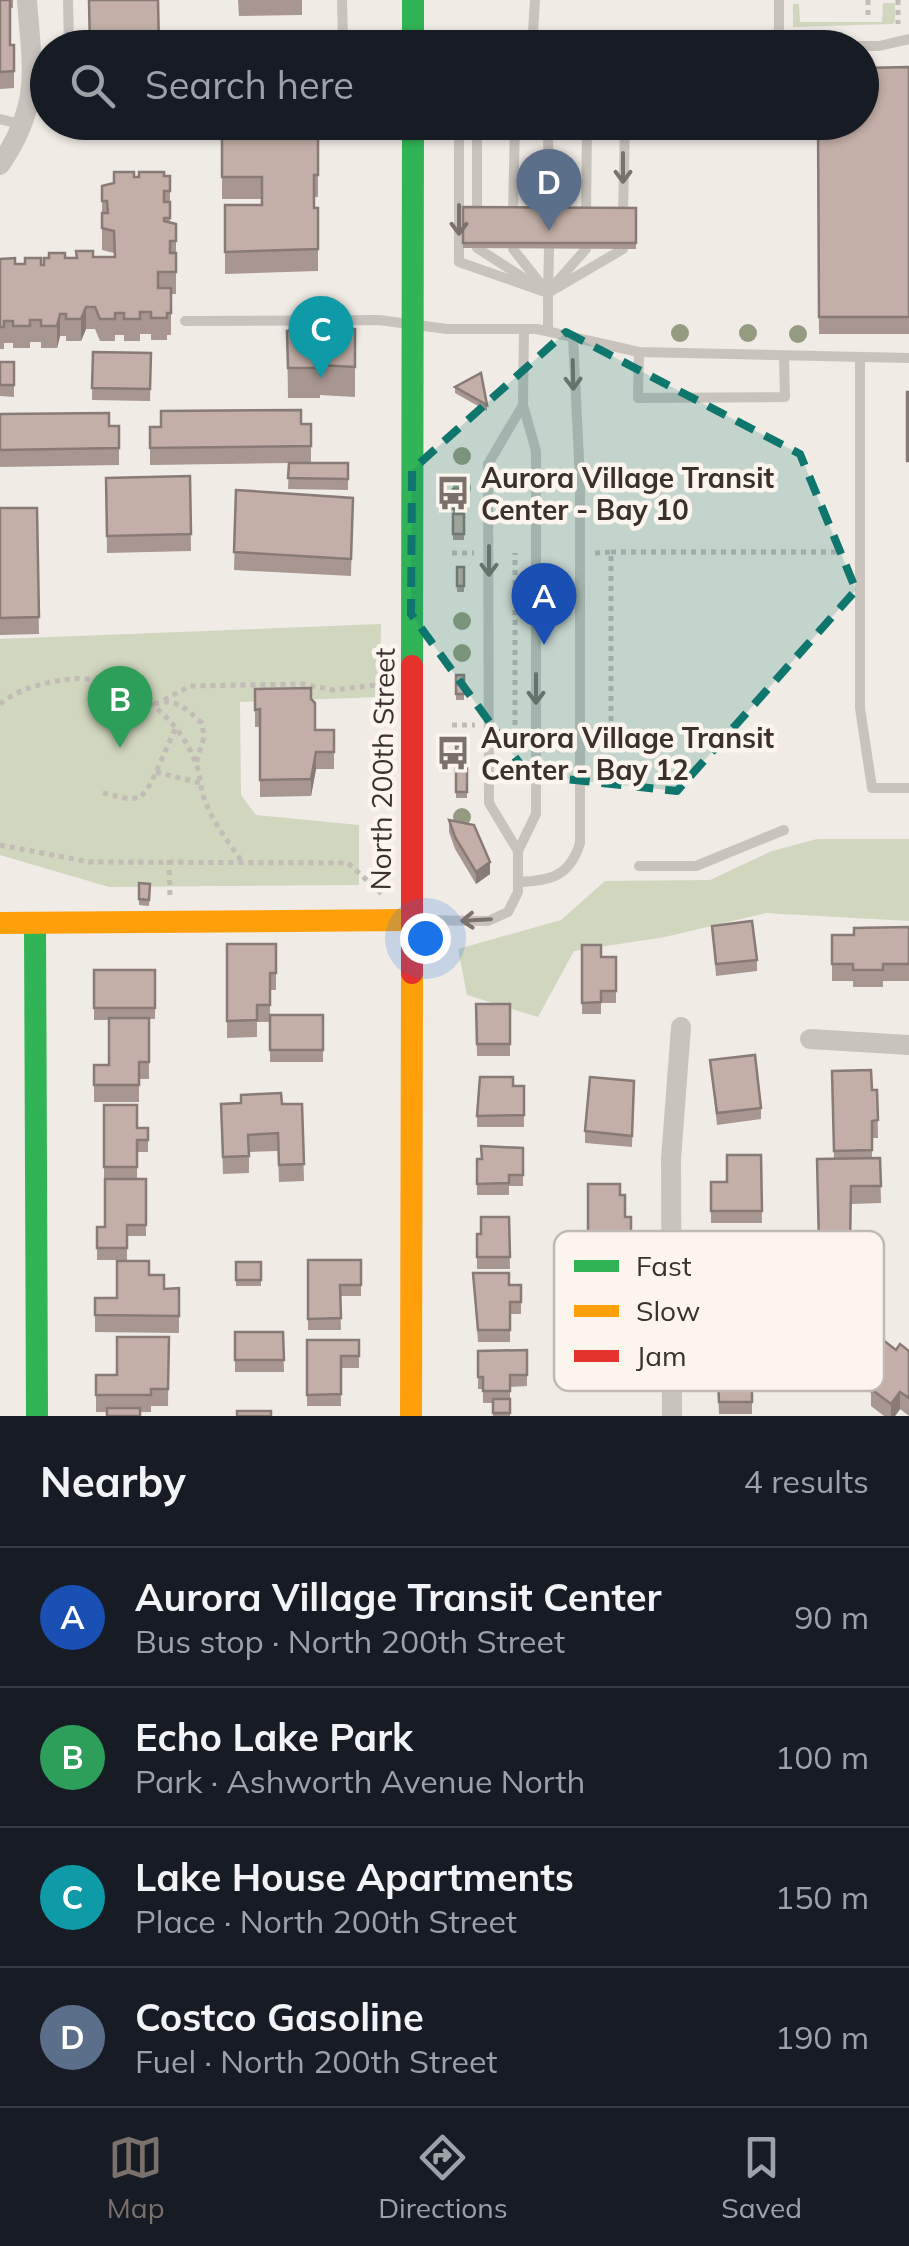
<!DOCTYPE html>
<meta charset="utf-8">
<style>
:root{--surface:#171b24;--page:#242831;--text:#f1f3f6;--muted:#9ea1a6;--line:#363941;--accent:#7a716c}
body{margin:0;font-family:Mulish,sans-serif;background:var(--page);color:var(--text)}
.you{position:absolute;left:425px;top:938px;width:35px;height:35px;margin:-25px;border:8px solid #fff;border-radius:50%;background:#1a73e8;box-shadow:0 0 0 15px #1a73e833}
.badge{display:grid;place-items:center;width:65px;height:65px;border-radius:50%;background:var(--accent);color:#fff;font-size:32px;font-weight:700}
.pin{position:absolute;translate:-50% -82px;filter:drop-shadow(0 2px 5px #0008)}
.pin::after{content:'';position:absolute;top:52px;width:35px;height:30px;background:inherit;clip-path:polygon(0 0,100% 0,50% 100%)}
.list{margin:0;padding:0;list-style:none}
h2{display:flex;justify-content:space-between;align-items:center;height:130px;margin:0;padding:0 40px;font-size:42px}
h2 small{font-size:32px;font-weight:400;color:var(--muted)}
.list li{display:grid;grid-template-columns:65px 1fr auto;gap:30px;align-items:center;box-sizing:border-box;height:140px;padding:0 40px;border-top:2px solid var(--line)}
.list b{display:block;font-size:38px;white-space:nowrap}
.list p{margin:0;font-size:32px;white-space:nowrap;color:var(--muted)}
.list em{font-size:32px;font-style:normal;color:var(--muted)}
.icon{flex:none;width:55px;height:55px;fill:none;stroke:currentColor;stroke-width:2;stroke-linecap:round;stroke-linejoin:round}
.map{position:relative;flex:none;width:909px;height:1416px;overflow:hidden}
.search{position:absolute;background:var(--surface);box-shadow:0 2px 8px #0004;left:30px;right:30px;top:30px;height:110px;display:flex;align-items:center;gap:25px;box-sizing:border-box;padding:0 35px;border-radius:55px;color:var(--muted);font-size:38px}
.sheet{height:690px;background:var(--surface)}
nav{display:flex;justify-content:space-around;align-items:center;box-sizing:border-box;height:140px;border-top:2px solid var(--line);background:var(--surface);font-size:28px;color:var(--muted)}
nav a{display:grid;justify-items:center;gap:5px}
nav .on{color:var(--accent)}
.map>svg:first-child{display:block}
.green{fill:#d1d6bf}
.lines{fill:none;stroke-linecap:round;stroke-linejoin:round}
.path{stroke:#c2bbb6;stroke-width:5;stroke-dasharray:5 5;stroke-linecap:butt}
.lane{stroke:#c9c3be;stroke-width:10}
.street{stroke:#c9c3be;stroke-width:20}
.fast{stroke:#30b455;stroke-width:22}
.slow{stroke:#ff9f0a;stroke-width:22}
.jam{stroke:#e5322d;stroke-width:22}
.tree{fill:#959b80}
.wall{fill:#a89690}
.shaded-wall{fill:#887a75}
.building{fill:#c3afa7;stroke:#887a75;stroke-width:2.5}
.oneway{stroke:#7b726d}
.marked{fill:#0f766e;fill-opacity:0.2;stroke:#0f766e;stroke-width:8;stroke-dasharray:20 12;stroke-linejoin:round}
.labels{text-anchor:middle;dominant-baseline:central;stroke-width:9;stroke-linejoin:round;paint-order:stroke}
.poi-label{font-size:28px;font-weight:bold;fill:#3b302b;stroke:#fbf5ee;text-anchor:start}
.street-label{font-size:28px;fill:#3b302b;stroke:#fbf5ee}
.key{fill:#fbf5ee;stroke:#c1bab4;stroke-width:2.5}
.key-label{font-size:28px;fill:#3b302b}
</style>
<div class="map">
<svg width="909" height="1416" viewBox="0 0 909 1416">
<rect width="100%" height="100%" fill="#f0ebe5"/>
<g class="green">
<polygon points="883,3 895,3 895,22 892,24 793,27 793,4 799,4 800,22 882,22"/>
<polygon points="381,624 380,697 240,702 241,795 256,815 359,825 359,885 109,887 0,855 0,639"/>
<polygon points="817,839 909,839 909,921 766,913 665,937 574,951 538,1017 467,995 458,949 561,920 605,881 710,880 772,851"/>
</g>
<g class="lines">
<g class="path">
<polyline points="868,0 868,19"/>
<polyline points="898,0 898,24"/>
<polyline points="611,552 843,552"/>
<polyline points="452,553 474,553"/>
<polyline points="595,553 611,552 611,725 596,725"/>
<polyline points="164,700 190,686 303,684 333,690 386,684"/>
<path d="M0,704C19,688 46,682 71,679C125,674 179,715 196,764C201,776 200,789 205,801C213,822 228,842 241,860"/>
<path d="M154,704C176,697 186,709 202,723L204,737L196,763"/>
<polyline points="452,725 475,725"/>
<polyline points="515,725 515,553"/>
<polyline points="156,772 200,783"/>
<polyline points="103,793 129,799 141,797 151,783 176,727"/>
<polyline points="0,845 89,862 348,863 383,895"/>
<polyline points="169,860 170,897"/>
</g>
<g class="lane">
<polyline points="68,0 69,48"/>
<polyline points="342,0 343,39"/>
<polyline points="773,46 779,29 779,0"/>
<polyline points="188,48 204,43 413,38 532,46 879,46 909,39"/>
<polyline points="532,48 535,0"/>
<polyline points="0,119 23,125"/>
<polyline points="459,122 459,262 548,293 623,249"/>
<polyline points="548,122 549,214"/>
<polyline points="581,122 587,129 586,214"/>
<polyline points="477,214 477,128 482,122"/>
<polyline points="513,214 515,122"/>
<polyline points="623,214 625,122"/>
<polyline points="477,248 530,282"/>
<polyline points="513,249 548,293 548,331"/>
<polyline points="555,284 586,249"/>
<polyline points="548,292 549,249"/>
<polyline points="185,321 379,320 447,329 537,329 639,352 909,358"/>
<polyline points="639,352 638,398 785,397 784,356"/>
<polyline points="860,359 860,708 872,788 909,788"/>
<polyline points="518,851 489,803 488,464 523,405"/>
<polyline points="639,866 696,866 784,830"/>
<path d="M518,882C551,881 570,876 580,843V480L573,337"/>
<polyline points="413,920 488,921 508,912 518,892 518,851 536,814 536,451 523,405 524,329"/>
</g>
<g class="street">
<path d="M0,165C42,103 32,70 27,0"/>
<polyline points="810,1039 909,1045"/>
<polyline points="672,1416 671,1159 681,1027"/>
</g>
<g class="fast">
<polyline points="413,0 413,48"/>
<polyline points="412,666 413,122"/>
<polyline points="35,923 37,1416"/>
</g>
<g class="slow">
<polyline points="0,923 410,920"/>
<polyline points="411,1416 412,973"/>
</g>
<polyline class="jam" points="412,973 412,666"/>
</g>
<g class="tree">
<circle cx="680" cy="333" r="9"/>
<circle cx="748" cy="333" r="9"/>
<circle cx="798" cy="334" r="9"/>
<circle cx="462" cy="456" r="9"/>
<circle cx="462" cy="488" r="9"/>
<circle cx="462" cy="621" r="9"/>
<circle cx="462" cy="653" r="9"/>
<circle cx="462" cy="817" r="9"/>
</g>
<g class="wall">
<polygon points="0,0 13,0 13,8 10,8 10,45 14,45 14,88 0,89"/>
<polygon points="238,0 302,0 302,15 239,16"/>
<polygon points="909,67 909,334 819,334 818,122"/>
<polygon points="222,130 318,133 318,197 314,197 314,208 318,208 318,271 225,274 225,205 262,205 262,199 222,199"/>
<polygon points="170,176 170,223 176,224 176,294 171,294 171,335 167,335 167,340 151,340 151,334 140,334 140,341 124,341 124,335 115,335 115,341 100,341 95,329 86,329 81,341 66,341 66,336 60,336 57,348 41,348 41,342 30,342 30,348 13,348 13,343 4,343 4,349 0,349 0,259 15,264 41,265 65,258 114,257 114,253 102,250 102,186 134,177"/>
<polygon points="463,207 636,208 636,249 463,248"/>
<polygon points="355,329 355,397 320,395 320,398 288,398 287,331"/>
<polygon points="93,352 151,353 150,401 92,400"/>
<polygon points="0,362 14,362 14,397 0,396"/>
<polygon points="455,387 487,405 487,411 455,393"/>
<polygon points="0,414 119,426 119,465 0,467"/>
<polygon points="311,424 311,463 348,463 348,490 288,489 289,463 150,465 150,427"/>
<polygon points="190,476 191,551 107,553 106,478"/>
<rect x="453" y="489" width="11" height="51"/>
<polygon points="236,490 353,498 351,576 234,570"/>
<polygon points="0,508 37,508 39,634 0,635"/>
<rect x="457" y="567" width="7" height="25"/>
<rect x="456" y="675" width="8" height="25"/>
<polygon points="255,689 311,699 315,730 334,730 334,769 316,769 311,796 260,797 260,727 255,727"/>
<rect x="456" y="746" width="11" height="52"/>
<polygon points="449,820 490,874 476,884 455,849 449,832"/>
<polygon points="150,884 149,906 139,905 139,899"/>
<polygon points="712,926 757,960 757,971 716,976"/>
<polygon points="909,927 909,981 883,981 883,987 853,987 853,981 832,981 832,935 854,935"/>
<polygon points="227,944 276,944 276,990 270,990 270,1015 323,1015 323,1062 270,1062 270,1022 257,1022 257,1037 227,1038"/>
<polygon points="582,945 601,957 616,957 616,1003 601,1003 601,1014 582,1014"/>
<polygon points="94,970 155,970 155,1019 149,1019 149,1079 139,1079 139,1102 94,1102 94,1065 109,1065 109,1020 94,1020"/>
<polygon points="476,1004 510,1004 510,1056 477,1056"/>
<polygon points="710,1060 761,1108 761,1119 717,1125"/>
<polygon points="832,1071 872,1090 877,1090 878,1138 872,1138 872,1158 880,1158 881,1203 851,1204 850,1261 881,1316 878,1317 879,1332 875,1334 896,1350 909,1351 909,1416 900,1409 895,1416 884,1416 871,1406 871,1393 849,1377 849,1360 865,1337 851,1342 829,1280 829,1268 847,1262 819,1262 817,1159 834,1159"/>
<polygon points="634,1081 632,1147 585,1143 585,1131"/>
<polygon points="513,1086 524,1086 524,1127 477,1127 477,1116"/>
<polygon points="221,1104 302,1104 304,1181 279,1182 278,1151 249,1152 249,1173 223,1174"/>
<polygon points="104,1105 137,1128 148,1128 148,1152 137,1152 137,1179 104,1179"/>
<polygon points="523,1148 523,1186 509,1186 509,1195 477,1195 477,1159"/>
<polygon points="761,1155 762,1223 711,1223 711,1182 727,1182"/>
<polygon points="146,1179 146,1236 127,1236 127,1260 97,1260 97,1227 105,1227"/>
<polygon points="588,1184 620,1195 625,1217 631,1217 631,1255 588,1255"/>
<polygon points="509,1217 510,1269 477,1269 477,1234 481,1234"/>
<polygon points="754,1245 754,1317 711,1317 711,1279 715,1279 715,1256 722,1256"/>
<polygon points="308,1260 361,1260 361,1296 340,1296 341,1330 308,1330"/>
<rect x="236" y="1262" width="25" height="24"/>
<polygon points="473,1273 509,1285 521,1285 521,1314 510,1314 510,1342 478,1342"/>
<polygon points="149,1275 164,1289 179,1288 179,1333 95,1332 95,1298 117,1298"/>
<polygon points="591,1316 626,1340 634,1340 634,1381 591,1381"/>
<polygon points="235,1332 283,1332 284,1372 235,1372"/>
<polygon points="169,1337 168,1406 151,1406 151,1412 96,1412 96,1375 117,1375"/>
<polygon points="307,1340 359,1340 359,1368 341,1368 341,1406 307,1406"/>
<polygon points="712,1347 752,1347 752,1414 719,1414 718,1389 712,1389"/>
<polygon points="527,1350 527,1386 510,1387 510,1416 493,1416 493,1403 483,1403 483,1389 478,1389 478,1351"/>
</g>
<g class="shaded-wall">
<polygon points="86,307 86,329 81,341 81,319"/>
<polygon points="60,314 60,336 57,348 57,326"/>
<polygon points="316,752 316,769 311,796 311,779"/>
<polygon points="490,862 490,874 476,884 476,872"/>
<polygon points="881,1305 881,1316 875,1319 875,1307"/>
<polygon points="879,1320 879,1332 851,1342 851,1330"/>
<polygon points="900,1392 900,1409 895,1416 891,1416 891,1404"/>
</g>
<g class="building">
<polygon points="0,0 10,0 10,45 14,45 14,71 0,72"/>
<polygon points="89,0 158,0 159,48 90,48"/>
<polygon points="909,67 909,317 819,317 818,122 862,122 862,68"/>
<polygon points="222,130 306,130 306,133 318,133 318,175 314,175 314,208 318,208 318,249 225,252 225,205 262,205 262,177 222,177"/>
<polygon points="114,172 134,172 134,177 139,177 139,172 164,172 164,176 170,176 170,191 164,191 164,202 170,202 170,218 164,218 164,221 176,224 176,241 170,241 170,253 176,253 176,272 158,272 158,288 171,288 171,313 167,313 167,318 151,318 151,312 140,312 140,319 124,319 124,313 115,313 115,319 100,319 95,307 86,307 81,319 66,319 66,314 60,314 57,326 41,326 41,320 30,320 30,326 13,326 13,321 4,321 4,327 0,327 0,259 15,258 15,264 25,264 25,258 41,258 41,265 44,265 44,258 49,258 49,253 65,253 65,258 77,258 76,251 93,251 93,257 115,257 114,231 102,228 102,213 108,213 107,201 102,201 102,186 114,183"/>
<polygon points="463,207 636,208 636,243 463,243"/>
<polygon points="355,329 355,367 320,365 320,368 288,368 287,331"/>
<polygon points="93,352 151,353 150,389 92,388"/>
<rect x="0" y="362" width="14" height="23"/>
<polygon points="481,373 487,405 455,387"/>
<rect x="907" y="392" width="2" height="69"/>
<polygon points="301,410 301,424 311,424 311,446 150,448 150,427 161,427 161,411"/>
<polygon points="109,413 109,426 119,426 119,448 0,450 0,414"/>
<polygon points="289,463 348,463 348,479 288,478"/>
<polygon points="190,476 191,534 107,536 106,478"/>
<rect x="453" y="489" width="11" height="20"/>
<polygon points="236,490 353,498 351,559 234,552"/>
<polygon points="0,508 37,508 39,617 0,618"/>
<rect x="453" y="514" width="11" height="20"/>
<rect x="457" y="567" width="7" height="19"/>
<rect x="456" y="675" width="8" height="19"/>
<polygon points="311,688 311,699 315,703 315,730 334,730 334,752 316,752 311,779 260,780 260,709 255,710 255,689"/>
<rect x="456" y="746" width="11" height="46"/>
<polygon points="449,820 474,825 490,862 476,872 455,837"/>
<polygon points="139,883 150,884 149,900 139,899"/>
<polygon points="752,921 757,960 716,964 712,926"/>
<polygon points="909,927 909,964 883,964 883,970 853,970 853,964 832,964 832,935 854,935 854,928"/>
<polygon points="227,944 276,944 276,973 270,973 270,1005 257,1005 257,1020 227,1021"/>
<polygon points="582,945 601,945 601,957 616,957 616,991 601,991 601,1002 582,1003"/>
<rect x="94" y="970" width="61" height="38"/>
<polygon points="476,1004 510,1004 510,1044 477,1044"/>
<rect x="270" y="1015" width="53" height="35"/>
<polygon points="109,1018 149,1018 149,1062 139,1062 139,1085 94,1085 94,1065 109,1065"/>
<polygon points="755,1055 761,1108 717,1113 710,1060"/>
<polygon points="871,1070 872,1090 877,1090 878,1120 872,1121 872,1150 834,1151 832,1071"/>
<polygon points="480,1077 513,1077 513,1086 524,1086 524,1115 477,1116"/>
<polygon points="590,1077 634,1081 632,1136 585,1131"/>
<polygon points="281,1093 282,1104 302,1104 304,1164 279,1165 278,1133 248,1135 249,1156 223,1157 221,1104 241,1103 241,1095"/>
<polygon points="104,1105 137,1105 137,1128 148,1128 148,1140 137,1140 137,1167 104,1167"/>
<polygon points="481,1146 523,1148 523,1175 509,1175 509,1183 477,1184 477,1159 482,1159"/>
<polygon points="727,1155 761,1155 762,1211 711,1211 711,1182 727,1182"/>
<polygon points="880,1158 881,1186 851,1186 850,1245 819,1245 817,1159"/>
<polygon points="105,1179 146,1179 146,1225 127,1225 127,1248 97,1248 97,1227 105,1227"/>
<polygon points="588,1184 620,1184 620,1195 625,1195 625,1217 631,1217 631,1243 588,1243"/>
<polygon points="481,1217 509,1217 510,1257 477,1257 477,1234 481,1234"/>
<polygon points="308,1260 361,1260 361,1285 340,1285 341,1318 308,1319"/>
<polygon points="117,1261 149,1261 149,1275 164,1275 164,1289 179,1288 179,1316 95,1315 95,1298 117,1298"/>
<rect x="236" y="1262" width="25" height="18"/>
<polygon points="473,1273 509,1273 509,1285 521,1285 521,1302 510,1302 510,1330 478,1330"/>
<polygon points="870,1330 896,1350 900,1344 909,1351 909,1398 900,1392 891,1404 871,1389 877,1380 849,1360"/>
<polygon points="235,1332 283,1332 284,1360 235,1360"/>
<polygon points="117,1337 169,1337 168,1389 151,1389 151,1395 96,1395 96,1375 117,1375"/>
<polygon points="307,1340 359,1340 359,1356 341,1356 341,1394 307,1395"/>
<polygon points="712,1347 752,1347 752,1402 719,1402 718,1378 712,1378"/>
<polygon points="527,1350 527,1375 510,1375 510,1391 483,1391 483,1377 478,1377 478,1351"/>
<rect x="493" y="1399" width="17" height="14"/>
<rect x="107" y="1408" width="33" height="8"/>
<rect x="237" y="1411" width="34" height="5"/>
</g>
<defs><path id="oneway-shaft" d="M-6 0H5M1.5-3L5.5 0L1.5 3" fill="none" stroke-width="1.6" stroke-linecap="round" stroke-linejoin="round" transform="scale(2.5)"/></defs>
<g class="oneway">
<use href="#oneway-shaft" transform="translate(623 168) rotate(90)"/>
<use href="#oneway-shaft" transform="translate(459 220) rotate(90)"/>
<use href="#oneway-shaft" transform="translate(573 375) rotate(89)"/>
<use href="#oneway-shaft" transform="translate(489 561) rotate(90)"/>
<use href="#oneway-shaft" transform="translate(536 689) rotate(90)"/>
<use href="#oneway-shaft" transform="translate(476 920) rotate(177)"/>
</g>
<path class="marked" d="M566,332L800,454L856,590L677,791L528,775L411,614L412,470Z"/>
<defs>
<g id="bus-bare" transform="scale(2.7)"><path d="M-5-6H5V4H4V6H2V4H-2V6H-4V4H-5ZM-3.5-4V0h7V-4ZM-3.5 1.2v1.5H-2V1.2ZM2 1.2v1.5H3.5V1.2Z" fill="#7a716c" stroke="#fbf5ee" stroke-width="2.5" paint-order="stroke"/></g>
</defs>
<g fill-rule="evenodd">
<use href="#bus-bare" x="453" y="493"/>
<use href="#bus-bare" x="453" y="753"/>
</g>
<g class="labels">
<g class="poi-label">
<text x="481" y="477">Aurora Village Transit<tspan x="481" dy="32">Center - Bay 10</tspan></text>
<text x="481" y="737">Aurora Village Transit<tspan x="481" dy="32">Center - Bay 12</tspan></text>
</g>
<g class="street-label">
<text transform="translate(382 769) rotate(-89)">North 200th Street</text>
</g>
</g>
<rect x="554" y="1231" width="330" height="160" rx="15" class="key"/>
<rect x="574" y="1260" width="45" height="12" fill="#30b455"/>
<rect x="574" y="1305" width="45" height="12" fill="#ff9f0a"/>
<rect x="574" y="1350" width="45" height="12" fill="#e5322d"/>
<g class="key-label">
<text x="636" y="1276">Fast</text>
<text x="636" y="1321">Slow</text>
<text x="636" y="1366">Jam</text>
</g>
</svg>
<div class="you"></div>
<div class="pin badge" style="left:544px;top:645px;background:#1a4fb4">A</div>
<div class="pin badge" style="left:120px;top:748px;background:#2e9e5b">B</div>
<div class="pin badge" style="left:321px;top:378px;background:#0f9aa8">C</div>
<div class="pin badge" style="left:549px;top:231px;background:#5c6f8a">D</div>
<div class="search"><svg class="icon" aria-label="search" viewBox="0 0 24 24"><circle cx="10" cy="10" r="6"/><path d="M15 15l6 6"/></svg>Search here</div>
</div>
<section class="sheet">
<h2>Nearby<small>4 results</small></h2>
<ul class="list">
<li><span class="badge" style="background:#1a4fb4">A</span><div><b>Aurora Village Transit Center</b><p>Bus stop · North 200th Street</p></div><em>90 m</em></li>
<li><span class="badge" style="background:#2e9e5b">B</span><div><b>Echo Lake Park</b><p>Park · Ashworth Avenue North</p></div><em>100 m</em></li>
<li><span class="badge" style="background:#0f9aa8">C</span><div><b>Lake House Apartments</b><p>Place · North 200th Street</p></div><em>150 m</em></li>
<li><span class="badge" style="background:#5c6f8a">D</span><div><b>Costco Gasoline</b><p>Fuel · North 200th Street</p></div><em>190 m</em></li>
</ul>
</section>
<nav>
<a class="on"><svg class="icon" aria-label="map" viewBox="0 0 24 24"><path d="M3 6l6-2 6 2 6-2v14l-6 2-6-2-6 2zM9 4v14M15 6v14"/></svg>Map</a>
<a><svg class="icon" aria-label="directions" viewBox="0 0 24 24"><path d="M12 3l9 9-9 9-9-9zM9 14v-3h6M13 9l2 2-2 2"/></svg>Directions</a>
<a><svg class="icon" aria-label="saved" viewBox="0 0 24 24"><path d="M7 4h10v16l-5-4-5 4z"/></svg>Saved</a>
</nav>
